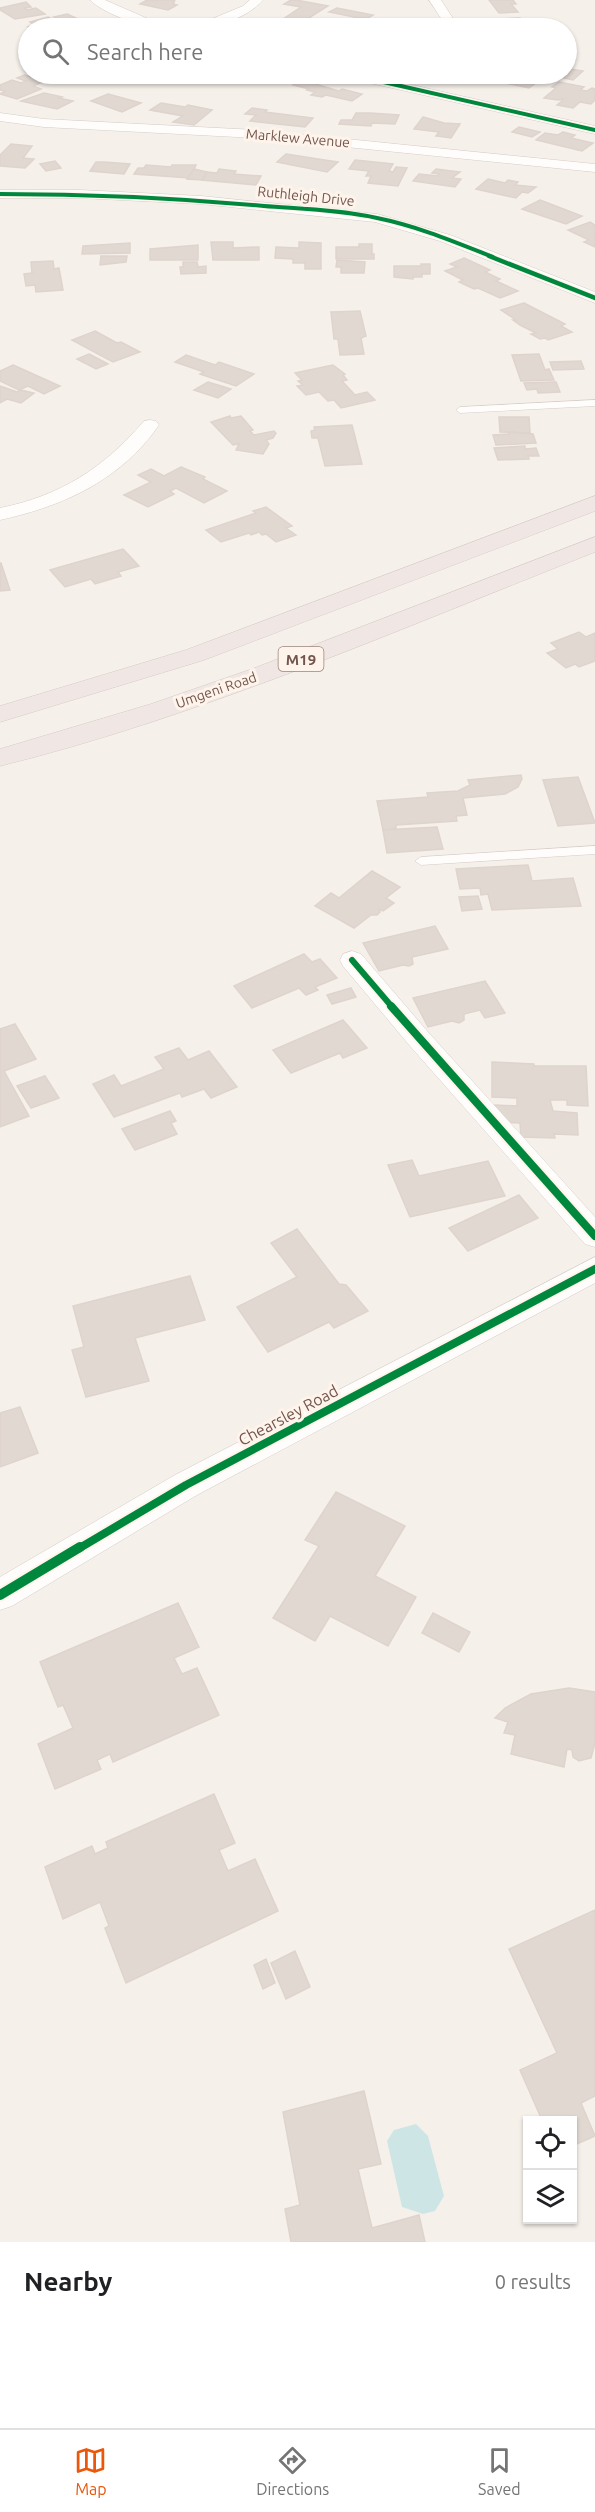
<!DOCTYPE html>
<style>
:root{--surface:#fff;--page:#f2f2f2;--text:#202124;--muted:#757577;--line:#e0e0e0;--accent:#ea580c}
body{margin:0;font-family:Ubuntu,sans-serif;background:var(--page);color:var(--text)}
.controls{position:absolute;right:18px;bottom:18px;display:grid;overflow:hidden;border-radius:0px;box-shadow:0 2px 4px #0004}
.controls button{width:54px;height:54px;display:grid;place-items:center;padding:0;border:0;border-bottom:2px solid var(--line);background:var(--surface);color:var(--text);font:30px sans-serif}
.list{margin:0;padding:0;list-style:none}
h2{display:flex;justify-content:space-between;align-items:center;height:78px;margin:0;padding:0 24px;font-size:26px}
h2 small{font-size:20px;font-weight:400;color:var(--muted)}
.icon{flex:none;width:33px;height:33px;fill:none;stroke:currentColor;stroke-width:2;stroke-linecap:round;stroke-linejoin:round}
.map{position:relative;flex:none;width:595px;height:2242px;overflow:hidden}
.search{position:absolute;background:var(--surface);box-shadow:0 2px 4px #0004;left:18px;right:18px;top:18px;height:66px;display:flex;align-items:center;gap:15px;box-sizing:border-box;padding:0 21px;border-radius:33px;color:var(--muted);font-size:22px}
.sheet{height:186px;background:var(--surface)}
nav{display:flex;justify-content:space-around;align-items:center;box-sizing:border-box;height:84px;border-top:2px solid var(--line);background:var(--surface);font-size:16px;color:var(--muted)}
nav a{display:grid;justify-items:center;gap:3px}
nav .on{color:var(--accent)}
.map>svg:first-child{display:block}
.water{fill:#cde6e5}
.building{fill:#e2d8d2;stroke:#ded3cd;stroke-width:1.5}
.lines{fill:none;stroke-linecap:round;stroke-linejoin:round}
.service-casing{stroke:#d4ccc7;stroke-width:1}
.minor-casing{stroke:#d4ccc7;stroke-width:1}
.motorway-casing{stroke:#d5cac6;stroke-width:1}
.service{fill:#fefdfc;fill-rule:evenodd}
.minor{fill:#fefdfc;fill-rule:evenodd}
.motorway{fill:#f0e7e4;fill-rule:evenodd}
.cycleway-far4-casing{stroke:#fef4eb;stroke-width:6}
.cycleway-far3-casing{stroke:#fef4eb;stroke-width:7}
.cycleway-far2-casing{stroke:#fef4eb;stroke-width:9}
.cycleway-far1-casing{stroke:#fef4eb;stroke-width:12}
.cycleway-casing{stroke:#fef4eb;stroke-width:14}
.cycleway-far4{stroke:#00873e;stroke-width:4}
.cycleway-far3{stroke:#00873e;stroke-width:4.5}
.cycleway-far2{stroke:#00873e;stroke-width:6}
.cycleway-far1{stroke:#00873e;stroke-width:8}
.cycleway{stroke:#00873e;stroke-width:10}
.labels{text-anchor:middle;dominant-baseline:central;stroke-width:6;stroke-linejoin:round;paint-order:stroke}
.far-street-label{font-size:14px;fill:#72554c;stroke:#fef4eb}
.shield{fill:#fef4eb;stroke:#9c857c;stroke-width:1.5}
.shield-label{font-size:15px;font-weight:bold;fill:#72554c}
.street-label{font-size:16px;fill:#72554c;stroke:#fef4eb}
</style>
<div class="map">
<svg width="595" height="2242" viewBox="0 0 595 2242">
<rect width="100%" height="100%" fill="#f6f0ea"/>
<polygon class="water" points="416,2124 428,2136 444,2196 435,2211 423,2214 402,2207 387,2141 394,2130"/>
<g class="building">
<polygon points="147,0 175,0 173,4 177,5 168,10 140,4"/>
<polygon points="291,0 296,0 328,6 293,28 265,28 272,24 267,23 267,21 283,19 301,7 284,4"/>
<polygon points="489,0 513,0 516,4 511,4 518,12 499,13"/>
<polygon points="26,2 31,7 25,8 27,10 36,8 45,14 15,19 0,10 0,8"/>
<polygon points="337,8 373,15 368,18 359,18 329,12"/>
<polygon points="67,14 78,19 65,22 54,17"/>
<polygon points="48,17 67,26 62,28 27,27 35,25 30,22"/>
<polygon points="520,18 526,27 533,28 497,28 506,28 500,19"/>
<polygon points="395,20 405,21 395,28 384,27"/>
<polygon points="341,22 356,25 375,28 332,28"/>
<polygon points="570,69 583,71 573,80 560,77"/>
<polygon points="186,74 228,74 223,77 209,75 201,82 179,79"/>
<polygon points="249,74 283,74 280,75 292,77 291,80 276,83 248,77 252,74"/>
<polygon points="493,74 515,74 516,76 526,78 525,79 537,82 529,88 501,82 494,77"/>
<polygon points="24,75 45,81 33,86 41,89 17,99 0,94 5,91 0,90 0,85 12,80 21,83 26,81 17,78"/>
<polygon points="301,80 339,91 342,89 362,94 352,101 326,95 322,97 311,95 315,92 307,90 309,89 293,85"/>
<polygon points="559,82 584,87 580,90 587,91 592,88 595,89 595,100 591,104 580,102 573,108 557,105 564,99 558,100 544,98 556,88 552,87"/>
<polygon points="44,93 62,97 59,98 73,101 57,109 21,101"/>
<polygon points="108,94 141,103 122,112 91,101"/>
<polygon points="161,103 185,107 188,105 212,110 194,125 173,122 183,116 150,110"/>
<polygon points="252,108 267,110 265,112 313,118 305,127 250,121 256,115 245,114"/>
<polygon points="356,113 370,113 399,115 395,124 372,123 371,126 339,124 341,120 352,120"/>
<polygon points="423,117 444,123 460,124 451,138 436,136 439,132 414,129"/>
<polygon points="519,127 540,132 532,137 512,132"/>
<polygon points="563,132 575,135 571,138 593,143 582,151 536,140 545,133 558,135"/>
<polygon points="11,144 32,146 23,158 34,159 25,168 0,166 0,155"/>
<polygon points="286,154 338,162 327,172 277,162"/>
<polygon points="355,160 393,164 389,171 393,172 396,167 407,168 398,186 368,183 371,176 366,176 369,171 349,169"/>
<polygon points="55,161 61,168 46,171 40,164"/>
<polygon points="96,162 104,162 130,164 124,174 90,171"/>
<polygon points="146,165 171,167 172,165 196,165 190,178 134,174 138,168 144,168"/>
<polygon points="194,169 207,172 202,180 187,179"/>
<polygon points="219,169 236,171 234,174 261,176 256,185 202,180 207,172 217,173"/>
<polygon points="436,169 460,172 452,178 461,179 455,187 413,181 419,174 438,176 439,174 432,173"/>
<polygon points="488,179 505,183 508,180 518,182 515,185 536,187 528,193 522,192 516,198 476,189"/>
<polygon points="540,200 582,216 566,224 522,209"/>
<polygon points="590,222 595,225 595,247 584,242 589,240 568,230"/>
<polygon points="211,242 233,242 233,248 259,247 259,260 213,260"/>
<polygon points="299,242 321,243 321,269 305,269 305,263 293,263 293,259 275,258 276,247 299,248"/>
<polygon points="130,243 130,253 82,254 83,246"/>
<polygon points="359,244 372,244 372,254 374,254 374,259 336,259 336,247 359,247"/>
<polygon points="198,245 198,260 150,260 150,249"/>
<polygon points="101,256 127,256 126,262 100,265"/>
<polygon points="464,258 490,270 485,272 500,279 496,281 518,291 500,298 478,288 474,289 459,282 463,280 445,271 457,267 450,264"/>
<polygon points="337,260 365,262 364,273 341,273 341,267 336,267"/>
<polygon points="53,261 54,269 59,268 63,290 36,292 35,285 26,286 24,274 32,273 31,262"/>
<polygon points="183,262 197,262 198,267 206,266 206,273 181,274 180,267 183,267"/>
<polygon points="421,264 430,264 430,274 422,274 422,277 413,277 413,279 394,277 394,266 421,266"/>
<polygon points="524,303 565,324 561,326 572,332 548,340 545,338 540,339 531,334 536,333 520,325 513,320 516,320 501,310"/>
<polygon points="360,311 366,336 361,338 364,354 340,355 338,339 334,339 331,312"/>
<polygon points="95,331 117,343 121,342 140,352 113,362 72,340"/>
<polygon points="89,354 108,364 96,369 77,359"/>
<polygon points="539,354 545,370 549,369 554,380 521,381 512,355"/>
<polygon points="186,355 215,365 219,362 254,374 236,386 200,374 204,372 175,362"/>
<polygon points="581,361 584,369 553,370 550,362"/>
<polygon points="13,365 60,386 44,394 28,386 19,390 0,381 0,371"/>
<polygon points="333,365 345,374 343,375 347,380 342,381 355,395 367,392 375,400 341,408 334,400 328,401 319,392 306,395 297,386 303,385 298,381 302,380 295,373"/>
<polygon points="208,382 231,389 218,398 194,390"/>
<polygon points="556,382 560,392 538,393 537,389 527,390 524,383"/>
<polygon points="0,386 17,392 21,390 34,393 21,403 7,399 0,403"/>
<polygon points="230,416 231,418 241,416 253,430 250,431 254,435 274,431 276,433 273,438 266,440 269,444 263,454 236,450 239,444 233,445 211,422"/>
<polygon points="499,417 529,417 530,433 500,432"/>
<polygon points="352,425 362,464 325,466 318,438 312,438 311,431 315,430 314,427"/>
<polygon points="508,432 533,434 536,443 496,445 493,435 509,434"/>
<polygon points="525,446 525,449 536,448 539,456 528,456 529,459 498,460 494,448"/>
<polygon points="181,467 205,477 203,479 227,491 204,503 176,488 170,491 174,494 148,507 124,495 151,482 138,475 151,469 164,476"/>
<polygon points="266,507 292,526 286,528 296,535 276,542 266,534 262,535 259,532 251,535 249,533 221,542 206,530 256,513 253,511"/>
<polygon points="123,549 139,566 118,572 121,576 95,584 91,579 65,587 50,570"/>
<polygon points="0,563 1,563 10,590 0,591"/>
<polygon points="579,632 586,637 595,633 595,661 579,667 575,664 566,668 547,653 558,649 551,643"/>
<polygon points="521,775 522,779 518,787 505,794 463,798 467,815 456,816 457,821 396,825 396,829 383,830 377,801 428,797 427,793 458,791 470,785 468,780"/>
<polygon points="578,777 595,823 558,826 543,780"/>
<polygon points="437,827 443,849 387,853 383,830"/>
<polygon points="528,865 532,881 573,878 581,906 492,910 488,894 481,895 480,888 460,889 456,869"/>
<polygon points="372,871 400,887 386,898 394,903 383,911 379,909 380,912 377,915 371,915 354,928 315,906 331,893 339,898"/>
<polygon points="478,896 482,909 462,911 459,897"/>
<polygon points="435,926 448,949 412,957 413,964 409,966 403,965 379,971 363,943"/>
<polygon points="304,954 312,962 320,959 337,978 315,987 318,990 306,995 299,988 252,1008 234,986"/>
<polygon points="485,981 505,1013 485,1018 480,1010 464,1014 464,1020 459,1023 452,1021 428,1027 413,998"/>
<polygon points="351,988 356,997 332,1004 327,995"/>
<polygon points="343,1020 367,1048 343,1058 340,1053 291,1073 273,1050"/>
<polygon points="15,1024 36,1059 4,1071 29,1116 0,1127 0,1029"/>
<polygon points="179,1048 188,1060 209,1051 237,1087 211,1098 204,1089 182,1097 180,1093 114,1117 93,1084 114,1075 121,1086 164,1069 155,1057"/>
<polygon points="492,1062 534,1064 534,1066 586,1066 588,1106 567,1105 567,1100 550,1100 553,1111 577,1113 578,1135 554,1134 555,1138 521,1137 520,1123 495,1122 495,1105 517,1106 517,1098 492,1097"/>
<polygon points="45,1076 59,1098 31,1108 17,1086"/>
<polygon points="170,1111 176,1121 171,1123 177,1134 135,1150 122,1129"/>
<polygon points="412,1160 419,1176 488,1161 505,1196 410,1217 388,1165"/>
<polygon points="519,1195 538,1218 468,1251 449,1228"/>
<polygon points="297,1229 339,1284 346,1285 368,1311 334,1328 329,1322 268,1352 237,1307 297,1277 271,1243"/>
<polygon points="190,1276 205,1320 135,1338 149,1381 86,1397 72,1350 84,1347 73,1306"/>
<polygon points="20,1407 38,1453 0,1467 0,1413"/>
<polygon points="336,1492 405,1526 375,1576 416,1597 388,1646 330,1616 315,1641 273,1618 319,1546 305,1540"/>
<polygon points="178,1603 199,1647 174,1658 182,1674 197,1668 219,1715 113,1762 110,1754 97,1760 101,1769 55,1789 38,1744 73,1728 63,1705 58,1707 40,1662"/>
<polygon points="433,1613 470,1632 459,1652 422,1633"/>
<polygon points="569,1688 595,1692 595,1743 591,1758 579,1761 573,1757 572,1750 567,1749 564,1767 511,1754 515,1735 504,1733 508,1722 495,1718 505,1708 531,1694"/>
<polygon points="214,1794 235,1843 219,1850 228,1871 255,1859 278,1911 126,1983 105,1928 109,1926 100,1902 63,1919 45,1867 92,1846 95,1854 108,1848 106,1842"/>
<polygon points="595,1910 595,2096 581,2103 595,2136 572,2146 572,2120 542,2120 520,2070 557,2053 509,1949"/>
<polygon points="295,1951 310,1987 286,1999 271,1963"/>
<polygon points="266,1959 275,1983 263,1989 254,1965"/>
<polygon points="364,2091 381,2164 358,2169 372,2228 419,2215 425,2242 291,2242 285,2209 300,2205 283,2112"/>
</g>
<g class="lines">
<g class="service-casing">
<g id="service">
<polygon points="595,400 595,406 460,413 456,410 460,407"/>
<polygon points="595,846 595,854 421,865 415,861 421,857"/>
</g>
</g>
<g class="minor-casing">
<g id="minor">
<path d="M90,0H105L169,28C149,30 105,15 90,0Z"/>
<path d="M250,0H263C248,18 212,30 190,28L243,6Z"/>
<polygon points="429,0 441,0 456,23 456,28 444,28 444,23"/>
<polygon points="341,74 363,74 595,126 595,134 348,78"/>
<polygon points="0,113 44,119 257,130 595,164 595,172 257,138 44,127 0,121"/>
<polygon points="0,190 80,190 201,196 377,214 450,235 595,292 595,303 440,241 375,222 201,204 80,198 0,198"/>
<path d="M150,420L156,421L159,425C121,480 64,506 0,520V508C60,496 104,468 144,421Z"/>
<polygon points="352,951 361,954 428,1032 595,1217 595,1247 585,1244 410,1046 343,966 340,960 343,954"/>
<polygon points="595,1257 595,1283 197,1495 12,1606 0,1610 0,1577 175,1475"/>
</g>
</g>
<g class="motorway-casing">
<g id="motorway">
<polygon points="595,496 595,511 204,660 0,722 0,706 186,650"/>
<path d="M595,537V552C399,629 205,715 0,766V749L151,704L252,669Z"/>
</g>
</g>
<use href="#service" class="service"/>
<use href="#minor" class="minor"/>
<use href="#motorway" class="motorway"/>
<g class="cycleway-far4-casing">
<g id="cycleway-far4">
<polyline points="348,74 595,130"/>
<path d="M0,194C88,194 176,198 264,206C301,209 340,210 377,218C417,226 455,242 493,257"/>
</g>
</g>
<g class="cycleway-far3-casing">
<polyline id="cycleway-far3" points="489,256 595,298"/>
</g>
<g class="cycleway-far2-casing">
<polyline id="cycleway-far2" points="352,960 393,1008"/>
</g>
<g class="cycleway-far1-casing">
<g id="cycleway-far1">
<polyline points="391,1006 595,1236"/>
<polyline points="78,1549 186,1485 595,1269"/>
</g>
</g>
<g class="cycleway-casing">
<polyline id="cycleway" points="0,1595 80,1547"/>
</g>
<use href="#cycleway-far4" class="cycleway-far4"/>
<use href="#cycleway-far3" class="cycleway-far3"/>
<use href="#cycleway-far2" class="cycleway-far2"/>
<use href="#cycleway-far1" class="cycleway-far1"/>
<use href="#cycleway" class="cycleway"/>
</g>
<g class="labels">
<g class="far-street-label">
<text transform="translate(298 138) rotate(5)">Marklew Avenue</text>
<text transform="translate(306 196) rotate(6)">Ruthleigh Drive</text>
<text transform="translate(216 690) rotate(-19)">Umgeni Road</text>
</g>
<rect class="shield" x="278.5" y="647" width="45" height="24" rx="4.5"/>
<g class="shield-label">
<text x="301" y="659">M19</text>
</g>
<g class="street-label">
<text transform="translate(288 1415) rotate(-28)">Chearsley Road</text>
</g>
</g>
</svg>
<div class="controls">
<button><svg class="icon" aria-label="locate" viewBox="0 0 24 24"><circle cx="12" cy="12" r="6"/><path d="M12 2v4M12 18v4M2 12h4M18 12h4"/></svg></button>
<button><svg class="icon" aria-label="layers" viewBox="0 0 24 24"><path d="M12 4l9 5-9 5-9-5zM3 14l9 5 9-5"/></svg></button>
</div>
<div class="search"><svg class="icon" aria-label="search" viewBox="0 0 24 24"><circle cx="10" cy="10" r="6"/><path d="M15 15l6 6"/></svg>Search here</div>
</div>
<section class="sheet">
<h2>Nearby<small>0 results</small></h2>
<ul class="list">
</ul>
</section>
<nav>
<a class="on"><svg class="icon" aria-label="map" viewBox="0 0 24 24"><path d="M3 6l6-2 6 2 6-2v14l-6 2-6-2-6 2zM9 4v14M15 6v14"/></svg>Map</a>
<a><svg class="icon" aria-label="directions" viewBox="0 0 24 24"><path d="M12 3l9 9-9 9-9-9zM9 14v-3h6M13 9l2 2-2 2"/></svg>Directions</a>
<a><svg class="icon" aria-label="saved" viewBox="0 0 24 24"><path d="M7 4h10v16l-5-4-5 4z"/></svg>Saved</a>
</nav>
